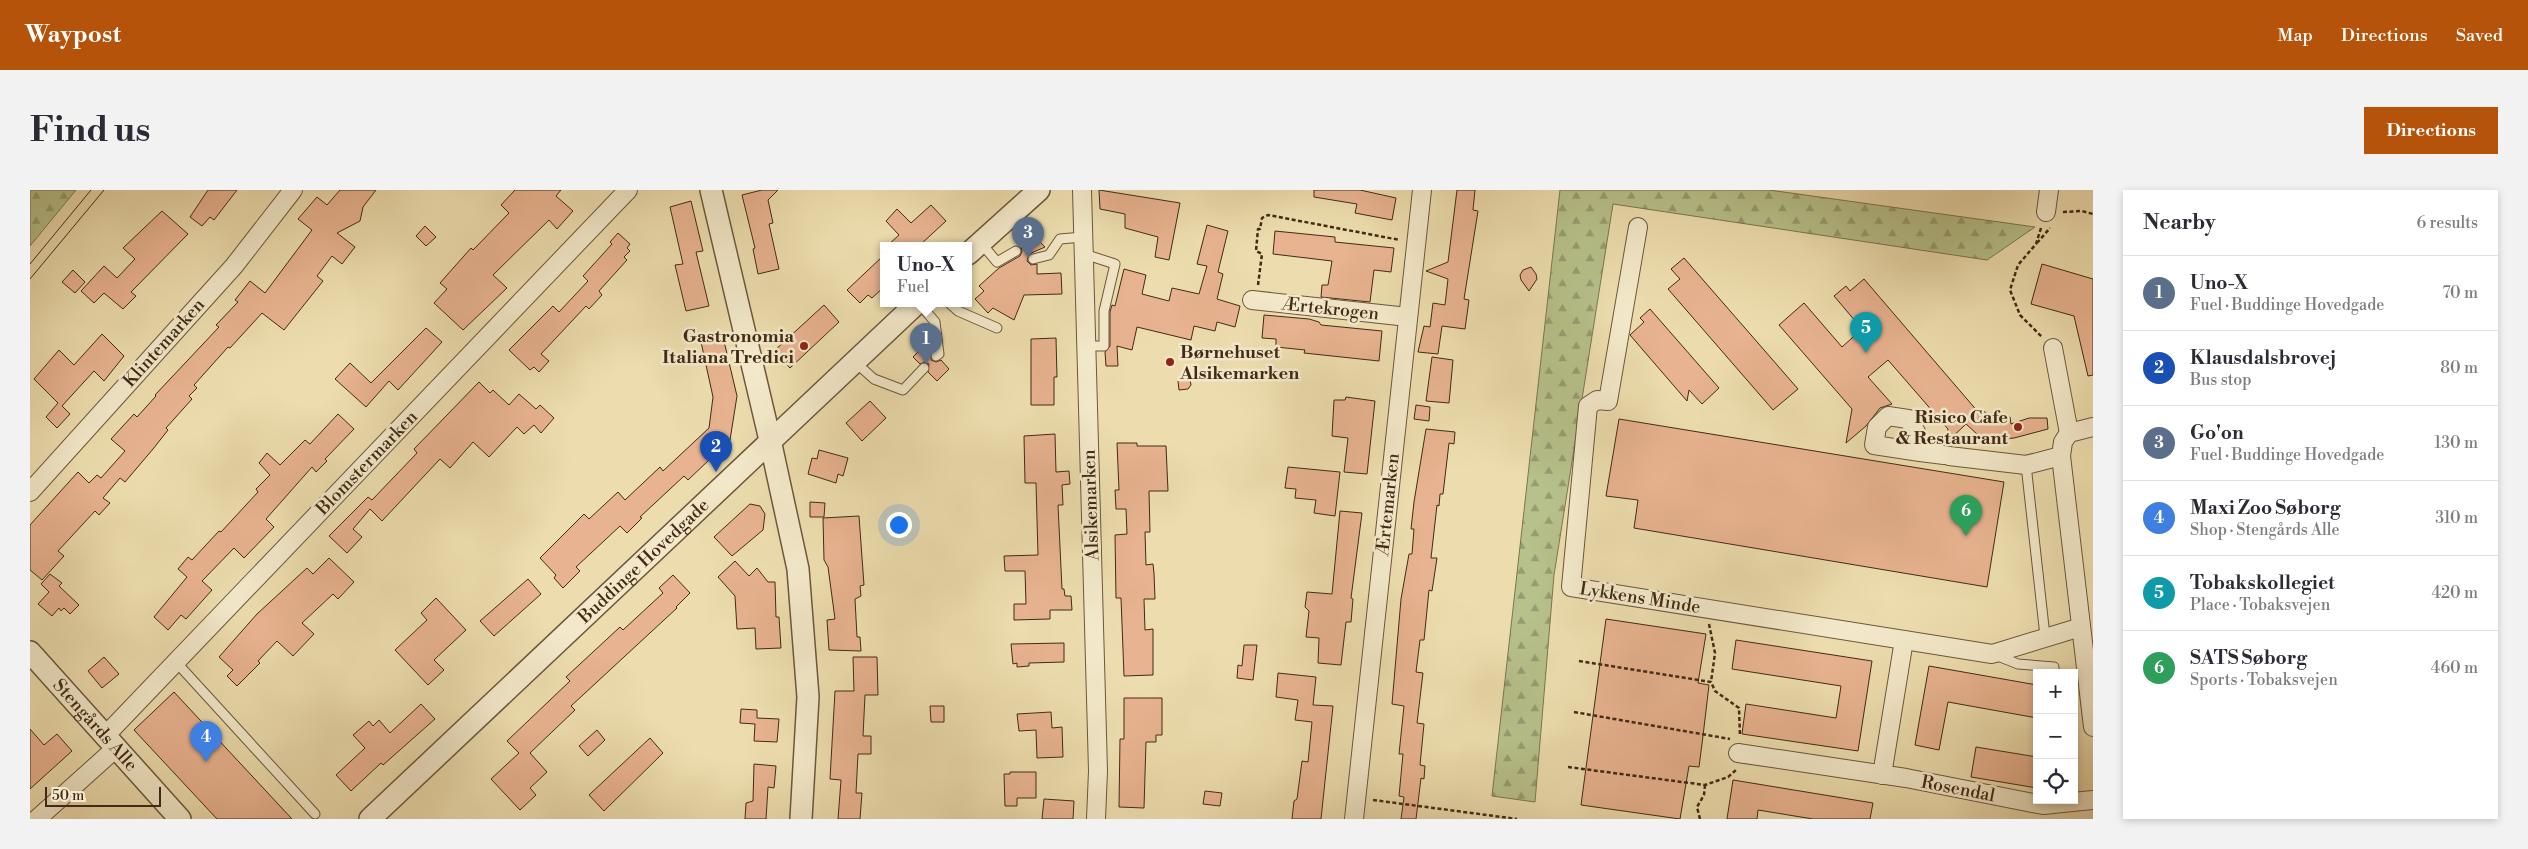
<!DOCTYPE html>
<meta charset="utf-8">
<style>
:root{--surface:#fff;--page:#f2f2f3;--text:#2b2b33;--muted:#7c7c81;--line:#e1e1e2;--accent:#b45309}
body{margin:0;font-family:"Libre Bodoni",serif;background:var(--page);color:var(--text)}
.controls{position:absolute;right:15px;bottom:15px;display:grid;overflow:hidden;border-radius:0px;box-shadow:0 2px 8px #0003}
.controls button{width:45px;height:45px;display:grid;place-items:center;padding:0;border:0;border-bottom:1px solid var(--line);background:var(--surface);color:var(--text);font:25px sans-serif}
.scale{position:absolute;left:15px;bottom:12px;width:116px;box-sizing:border-box;padding-left:5px;border:2px solid #422a16;border-top:0;font-size:14px;line-height:18px;white-space:nowrap;color:#422a16;-webkit-text-stroke:4px #f3e9ca;paint-order:stroke}
.you{position:absolute;left:868px;top:334px;width:18px;height:18px;margin:-12px;border:4px solid #fff;border-radius:50%;background:#1a73e8;box-shadow:0 0 0 8px #1a73e833}
.badge{display:grid;place-items:center;width:32px;height:32px;border-radius:50%;background:var(--accent);color:#fff;font-size:16px;font-weight:700}
.pin{position:absolute;translate:-50% -41px;filter:drop-shadow(0 1px 2px #0008)}
.pin::after{content:'';position:absolute;top:26px;width:18px;height:15px;background:inherit;clip-path:polygon(0 0,100% 0,50% 100%)}
.popup{position:absolute;left:850px;top:52px;width:92px;height:65px;box-sizing:border-box;display:grid;place-content:center;border-radius:0px;background:var(--surface);filter:drop-shadow(0 1px 4px #0005);font-size:16px;white-space:nowrap;color:var(--muted)}
.popup b{font-size:19px;color:var(--text)}
.popup::after{content:'';position:absolute;left:50%;top:100%;margin-left:-10px;border:10px solid transparent;border-top-color:var(--surface)}
.list{margin:0;padding:0;list-style:none}
h2{display:flex;justify-content:space-between;align-items:center;height:65px;margin:0;padding:0 20px;font-size:21px}
h2 small{font-size:16px;font-weight:400;color:var(--muted)}
.list li{display:grid;grid-template-columns:32px 1fr auto;gap:15px;align-items:center;box-sizing:border-box;height:75px;padding:0 20px;border-top:1px solid var(--line)}
.list b{display:block;font-size:19px;white-space:nowrap}
.list p{margin:0;font-size:16px;white-space:nowrap;color:var(--muted)}
.list em{font-size:16px;font-style:normal;color:var(--muted)}
.icon{flex:none;width:28px;height:28px;fill:none;stroke:currentColor;stroke-width:2;stroke-linecap:round;stroke-linejoin:round}
.map{position:relative;flex:none;width:2063px;height:629px;overflow:hidden;border-radius:0px}
header{display:flex;align-items:center;gap:30px;box-sizing:border-box;height:70px;padding:0 25px;background:var(--accent);color:#fff}
header strong{font-size:24px}
nav{display:flex;gap:28px;margin-inline-start:auto;font-size:18px}
.intro{display:flex;align-items:center;justify-content:space-between;box-sizing:border-box;height:120px;padding:0 30px}
h1{margin:0;font-size:35px}
.button{padding:12px 22px;border-radius:0px;background:var(--accent);color:#fff;font-size:18px;font-weight:700}
main{display:flex;gap:30px;padding:0 30px}
aside{flex:1;background:var(--surface);border-radius:0px;box-shadow:0 2px 8px #0003}
.map>svg:first-child{display:block}
.forest{fill:url(#forest-firs);stroke:#7c7650}
.building{fill:#e8b390;stroke:#422a16}
.lines{fill:none;stroke-linecap:round;stroke-linejoin:round}
.service-casing{stroke:#6d573c;stroke-width:11}
.minor-casing{stroke:#6d573c;stroke-width:20}
.tertiary-casing{stroke:#6d573c;stroke-width:24}
.path{stroke:#422a16;stroke-width:2.5;stroke-dasharray:4 2.5;stroke-linecap:butt}
.service{stroke:#f3e9ca;stroke-width:9}
.minor{stroke:#f3e9ca;stroke-width:18}
.tertiary{stroke:#f3e9ca;stroke-width:21}
.tram{stroke:#422a16;stroke-width:1}
.poi-dot{fill:#8f2418;stroke:#f3e9ca;stroke-width:2}
.labels{text-anchor:middle;dominant-baseline:central;stroke-width:5;stroke-linejoin:round;paint-order:stroke}
.street-label{font-size:18px;fill:#422a16;stroke:#f3e9ca}
.poi-label{font-size:18px;font-weight:bold;fill:#422a16;stroke:#f3e9ca;text-anchor:end}
</style>
<header>
<strong>Waypost</strong>
<nav><a>Map</a><a>Directions</a><a>Saved</a></nav>
</header>
<div class="intro"><h1>Find us</h1><a class="button">Directions</a></div>
<main>
<div class="map">
<svg width="2063" height="629" viewBox="0 0 2063 629">
<defs>
<pattern id="forest-firs" width="22" height="20" patternUnits="userSpaceOnUse" patternTransform="scale(1.25)"><rect width="22" height="20" fill="#b7c18b"/><path d="M5 1l3.5 6h-7zM16 11l3.5 6h-7z" fill="#969d71"/></pattern>
</defs>
<rect width="100%" height="100%" fill="#edddae"/>
<filter id="stains"><feTurbulence type="fractalNoise" baseFrequency=".004" numOctaves="4"/><feColorMatrix values="0 0 0 0 .2 0 0 0 0 .09 0 0 0 0 .02 0 0 0 .5 -.17"/></filter>
<radialGradient id="worn" r=".72"><stop offset=".6" stop-color="#630" stop-opacity="0"/><stop offset="1" stop-color="#630" stop-opacity=".3"/></radialGradient>
<g class="forest">
<polygon points="0,0 46,0 0,56"/>
<polygon points="1530,0 1739,0 2005,37 1957,70 1583,14 1524,385 1505,612 1462,606"/>
</g>
<g class="building">
<polygon points="178,0 207,0 184,30 180,27 172,36 160,27"/>
<polygon points="310,0 346,0 333,17 330,31 307,43 325,57 312,74 302,66 287,86 293,91 254,140 232,123 200,158 198,157 164,195 167,198 159,206 162,209 136,238 138,240 123,259 95,292 90,288 73,308 80,313 69,325 65,321 28,361 34,366 12,390 0,380 0,335 48,282 59,293 67,285 71,288 95,261 81,249 104,224 107,227 126,206 125,205 189,137 186,135 208,112 205,110 220,91 235,103 282,40 268,29 287,7 297,15"/>
<polygon points="485,0 531,0 526,6 543,21 527,39 519,30 463,85 477,98 433,140 404,113 417,99 410,93 441,58 443,60 479,23 471,15"/>
<polygon points="732,0 748,0 738,10 743,33 739,34 749,79 728,84 723,59 725,58 712,5"/>
<polygon points="1069,0 1150,13 1139,70 1125,67 1128,47 1095,38 1095,24 1070,19"/>
<polygon points="1284,0 1330,0 1366,8 1362,30 1325,23 1327,14 1284,7"/>
<polygon points="1427,0 1445,0 1443,20 1448,21 1434,109 1439,110 1435,139 1412,136 1408,164 1388,162 1394,136 1400,137 1403,113 1415,115 1418,89 1396,81 1418,72"/>
<polygon points="661,11 673,61 666,62 679,116 656,121 645,75 653,74 640,17"/>
<polygon points="901,15 916,31 890,55 858,55 869,45 856,31 867,19 881,33"/>
<polygon points="132,21 158,44 101,102 106,106 93,119 74,103 64,113 51,101 74,76 87,88 105,69 93,58"/>
<polygon points="1177,35 1198,41 1188,82 1193,84 1187,109 1210,116 1205,137 1187,132 1185,141 1164,136 1161,150 1107,137 1102,160 1087,156 1088,176 1076,176 1075,162 1080,156 1080,122 1082,115 1085,116 1094,79 1116,85 1112,104 1139,111 1142,98 1169,104 1177,76 1167,74"/>
<polygon points="395,36 406,47 396,56 386,46"/>
<polygon points="1245,41 1305,47 1305,52 1364,58 1361,82 1344,80 1340,112 1291,107 1292,95 1298,95 1302,71 1243,64"/>
<polygon points="588,43 600,54 597,58 600,61 594,67 597,70 569,101 572,105 559,119 556,116 511,164 519,171 509,182 504,177 500,180 479,160 523,116 529,122 558,91 553,86 582,54 580,52"/>
<polygon points="1003,45 1015,57 999,64 997,71 1001,75 1007,74 1007,84 1031,83 1032,104 994,105 984,130 963,118 958,123 945,109 954,101 949,96 969,78 990,66 992,61 991,57"/>
<polygon points="854,65 854,97 842,108 838,105 830,113 817,100"/>
<polygon points="1654,68 1768,199 1743,220 1638,99 1650,89 1641,79"/>
<polygon points="2012,74 2063,89 2063,185 2058,186 2044,126 2001,114"/>
<polygon points="1501,77 1506,84 1507,89 1499,101 1491,90 1490,85 1493,80"/>
<polygon points="43,80 55,92 45,103 32,92"/>
<polygon points="1834,89 1949,223 1953,221 1967,229 1980,227 1981,234 1999,228 2017,228 2018,239 1984,248 1961,250 1947,244 1936,234 1916,253 1918,239 1858,170 1838,187 1862,214 1850,218 1836,236 1816,253 1822,219 1749,135 1774,113 1812,157 1832,139 1804,106 1816,96 1820,101"/>
<polygon points="794,115 809,132 760,178 744,161"/>
<polygon points="1620,119 1689,198 1672,214 1659,200 1657,211 1600,145 1614,132 1610,128"/>
<polygon points="1234,125 1279,129 1289,132 1291,135 1352,141 1349,171 1274,163 1275,160 1246,157 1246,149 1232,148"/>
<polygon points="396,138 412,152 368,200 359,191 336,217 305,189 320,173 341,193"/>
<polygon points="72,144 94,166 74,191 64,181 32,216 40,224 27,238 16,227 28,213 4,189 29,160 44,175"/>
<polygon points="693,147 707,206 700,250 658,290 654,286 610,327 612,328 597,343 590,336 546,377 550,381 533,398 524,388 526,385 510,368 554,324 559,329 588,302 595,310 630,277 633,281 679,238 683,207 671,152"/>
<polygon points="1026,148 1027,187 1024,187 1024,215 1001,215 1001,149"/>
<polygon points="895,155 902,161 901,170 906,172 911,170 919,179 907,191 898,182 899,174 895,172 890,174 883,167"/>
<polygon points="1402,167 1423,170 1419,213 1396,211"/>
<polygon points="1153,185 1160,190 1161,195 1158,199 1149,200 1148,191"/>
<polygon points="449,192 460,203 463,200 479,215 489,204 506,219 510,215 524,228 511,243 504,235 494,244 487,237 459,267 443,252 420,278 410,269 352,331 340,319 323,339 332,347 317,363 299,346 338,307 342,310 387,263 384,259"/>
<polygon points="1316,207 1345,211 1337,284 1314,282 1318,248 1302,246 1304,210 1315,210"/>
<polygon points="840,211 856,228 832,251 816,233"/>
<polygon points="1386,215 1400,217 1399,231 1384,229"/>
<polygon points="308,224 324,239 295,269 297,271 286,282 282,277 236,329 244,337 214,368 204,358 172,391 182,400 156,429 151,425 138,440 124,427 157,387 148,379 158,367 162,370 189,341 191,342 228,302 226,299 240,285 229,273 237,263 250,275 275,250 280,254"/>
<polygon points="1589,229 1974,292 1957,397 1604,338 1608,310 1576,306"/>
<polygon points="1396,239 1425,242 1424,254 1419,253 1413,304 1410,304 1409,316 1407,315 1401,368 1407,368 1402,401 1399,400 1394,450 1390,450 1386,482 1393,483 1387,533 1394,534 1390,575 1395,576 1394,589 1391,588 1386,629 1371,629 1374,607 1369,606 1373,564 1369,564 1374,516 1362,514 1371,409 1379,364 1382,364 1384,339 1381,339 1384,312"/>
<polygon points="1025,244 1026,282 1039,281 1040,294 1032,295 1033,315 1028,315 1032,399 1034,399 1035,406 1041,406 1042,420 1020,420 1020,429 984,430 984,414 996,414 995,381 975,381 974,366 1008,365 1006,293 995,293 994,246"/>
<polygon points="1087,253 1107,253 1107,256 1136,256 1138,301 1119,301 1120,342 1115,342 1116,375 1123,374 1124,383 1125,409 1114,409 1115,440 1123,439 1123,485 1094,486 1091,408 1086,408 1085,345 1097,344 1096,319 1086,319 1085,300 1089,300"/>
<polygon points="789,260 818,268 813,286 808,284 806,293 778,284 782,268 787,269"/>
<polygon points="1258,277 1310,282 1305,326 1284,323 1286,310 1265,308 1266,299 1255,298"/>
<polygon points="780,312 795,313 794,327 780,327"/>
<polygon points="720,314 730,316 735,324 733,340 702,366 684,347"/>
<polygon points="1310,321 1332,323 1321,408 1323,409 1321,432 1316,432 1311,475 1288,473 1289,448 1276,447 1279,421 1275,417 1277,402 1302,404"/>
<polygon points="829,326 834,395 830,396 831,406 825,409 827,447 830,447 831,461 799,460 797,430 805,429 798,377 794,370 793,328"/>
<polygon points="299,368 324,392 308,409 303,404 272,433 284,444 263,466 247,451 228,471 230,473 207,496 197,486 203,480 189,467 227,424 277,378 283,384"/>
<polygon points="705,371 719,386 727,378 738,392 745,392 746,427 749,427 751,458 726,459 725,438 707,439 705,406 688,387"/>
<polygon points="20,384 32,393 29,396 49,415 40,424 34,418 31,421 29,418 22,426 8,414 19,402 11,394"/>
<polygon points="643,385 660,403 646,417 647,418 541,516 545,520 500,563 517,582 500,598 506,605 490,620 461,589 489,563 477,551 540,491 536,487 590,437 593,440 633,403 629,398"/>
<polygon points="498,389 511,404 464,446 450,431"/>
<polygon points="406,408 436,440 404,470 414,480 398,495 365,460 397,430 391,423"/>
<polygon points="1576,429 1676,444 1668,493 1679,495 1673,546 1669,577 1659,576 1650,629 1551,615"/>
<polygon points="1706,450 1842,471 1828,561 1712,544 1716,514 1806,528 1811,496 1702,479"/>
<polygon points="1034,453 1034,472 999,473 999,476 987,477 987,473 983,474 981,454"/>
<polygon points="1214,455 1227,455 1223,490 1207,488 1208,475 1212,476"/>
<polygon points="74,467 89,484 72,498 58,481"/>
<polygon points="823,467 847,467 848,505 835,505 833,546 841,546 841,564 828,564 826,603 832,603 830,629 808,629 811,590 800,589 805,501 824,501"/>
<polygon points="1899,476 2007,495 2007,528 1918,512 1909,560 1885,555"/>
<polygon points="1248,483 1286,487 1283,515 1303,516 1291,629 1262,629 1264,611 1267,609 1272,571 1278,572 1282,532 1265,530 1268,510 1246,507"/>
<polygon points="144,502 262,629 187,629 104,540"/>
<polygon points="1094,508 1132,508 1132,545 1126,545 1126,552 1116,552 1114,618 1089,617 1090,549 1094,549"/>
<polygon points="391,514 405,529 353,575 351,573 321,601 306,585 335,558 323,545 339,531 343,536 349,530 360,543"/>
<polygon points="900,516 914,516 914,532 901,532"/>
<polygon points="711,519 727,520 727,528 749,529 747,552 724,551 725,534 710,533"/>
<polygon points="1021,522 1022,538 1032,537 1033,567 1007,568 1006,540 989,541 987,524"/>
<polygon points="0,539 14,555 27,544 42,561 0,599"/>
<polygon points="567,540 575,550 558,566 549,556"/>
<polygon points="620,548 633,563 574,621 559,605"/>
<polygon points="1946,557 2007,567 2007,598 1941,587"/>
<polygon points="724,574 746,576 744,598 738,597 736,629 715,629 716,613 723,611"/>
<polygon points="980,582 1006,582 1006,608 987,608 987,616 975,616 974,584 980,584"/>
<polygon points="1703,590 1843,613 1840,629 1783,629 1728,620 1727,629 1697,629"/>
<polygon points="1175,601 1192,603 1190,616 1173,614"/>
<polygon points="1014,609 1044,611 1043,629 1012,629"/>
</g>
<g class="lines">
<g class="service-casing">
<g id="service">
<polyline points="951,53 967,72 986,61"/>
<polyline points="1054,64 1085,74 1074,121 1074,156 1056,156"/>
<polyline points="1003,69 1019,65 1030,49 1053,47"/>
<polyline points="889,113 905,132 909,164 906,166"/>
<polyline points="919,113 928,121 967,138"/>
<polyline points="825,172 844,189 873,200 894,178"/>
<polyline points="1996,275 2015,446"/>
<polyline points="1965,465 1988,474 2024,477 2024,483"/>
<polyline points="146,472 285,624"/>
</g>
</g>
<g class="minor-casing">
<g id="minor">
<polyline points="1052,0 1068,581 1066,629"/>
<polyline points="2016,22 2019,0"/>
<polyline points="1608,37 1578,211 1567,210 1558,216 1541,397 1962,464 2051,437"/>
<polyline points="1222,110 1378,127"/>
<polyline points="2023,158 2039,243"/>
<polyline points="2063,237 2039,243 2033,252 2031,266 2063,537"/>
<polyline points="1890,262 1844,255 1847,237 1858,226 1878,229 1886,242 1890,262 1914,265"/>
<polyline points="1919,266 1996,275 2031,266"/>
<polyline points="0,302 204,76 263,0"/>
<polyline points="75,546 598,0"/>
<polyline points="1708,563 1876,588 2013,615 2063,610"/>
<polyline points="1852,585 1874,450"/>
<polyline points="7,629 86,558"/>
<polyline points="1324,629 1392,0"/>
</g>
</g>
<g class="tertiary-casing">
<g id="tertiary">
<polyline points="681,0 740,250 768,379 778,507 771,629"/>
<polyline points="938,64 1009,0"/>
<path id="s1" d="M0,462L150,629"/>
<path id="s2" d="M340,629L887,113"/>
</g>
</g>
<g class="path">
<polyline points="2033,22 2052,21 2063,24"/>
<polyline points="2011,38 2006,54 1988,75 1980,100 1990,125 2012,147"/>
<polyline points="2007,53 2020,38"/>
<polyline points="1228,95 1232,64 1226,61 1228,39 1230,39 1232,28 1238,25 1370,50"/>
<polyline points="1679,434 1685,463 1681,492"/>
<polyline points="1549,471 1681,492 1685,501 1709,518 1710,546"/>
<polyline points="1544,522 1700,549"/>
<polyline points="1538,577 1675,595 1698,587 1706,580"/>
<polyline points="1343,610 1487,629"/>
<polyline points="1670,629 1667,617 1674,605 1675,595"/>
</g>
<use href="#service" class="service"/>
<use href="#minor" class="minor"/>
<use href="#tertiary" class="tertiary"/>
<g class="tram">
<polyline points="0,74 61,0"/>
<polyline points="0,89 74,0"/>
</g>
</g>
<g class="poi-dot">
<circle cx="774" cy="156" r="5"/>
<circle cx="1140" cy="172" r="5"/>
<circle cx="1988" cy="237" r="5"/>
</g>
<g class="labels">
<g class="street-label">
<text transform="translate(1300 119) rotate(6)">Ærtekrogen</text>
<text transform="translate(134 153) rotate(-48)">Klintemarken</text>
<text transform="translate(337 273) rotate(-46)">Blomstermarken</text>
<text transform="translate(1061 315) rotate(-92)">Alsikemarken</text>
<text transform="translate(1358 315) rotate(-84)">Ærtemarken</text>
<text stroke="none"><textPath href="#s2" startOffset="376">Buddinge Hovedgade</textPath></text>
<text transform="translate(1610 408) rotate(9)">Lykkens Minde</text>
<text stroke="none"><textPath href="#s1" startOffset="98">Stengårds Alle</textPath></text>
<text transform="translate(1928 599) rotate(11)">Rosendal</text>
</g>
<g class="poi-label">
<text x="764" y="146">Gastronomia<tspan x="764" dy="21">Italiana Tredici</tspan></text>
<text x="1150" y="162" text-anchor="start">Børnehuset<tspan x="1150" dy="21">Alsikemarken</tspan></text>
<text x="1978" y="227">Risico Cafe<tspan x="1978" dy="21">&amp; Restaurant</tspan></text>
</g>
</g>
<rect width="100%" height="100%" filter="url(#stains)"/>
<rect width="100%" height="100%" fill="url(#worn)"/>
</svg>
<div class="controls">
<button>+</button>
<button>−</button>
<button><svg class="icon" aria-label="locate" viewBox="0 0 24 24"><circle cx="12" cy="12" r="6"/><path d="M12 2v4M12 18v4M2 12h4M18 12h4"/></svg></button>
</div>
<div class="scale">50 m</div>
<div class="you"></div>
<div class="pin badge" style="left:896px;top:174px;background:#5c6f8a">1</div>
<div class="popup"><b>Uno-X</b>Fuel</div>
<div class="pin badge" style="left:686px;top:282px;background:#1a4fb4">2</div>
<div class="pin badge" style="left:998px;top:68px;background:#5c6f8a">3</div>
<div class="pin badge" style="left:176px;top:572px;background:#3f7fe0">4</div>
<div class="pin badge" style="left:1836px;top:163px;background:#0f9aa8">5</div>
<div class="pin badge" style="left:1936px;top:346px;background:#2e9e5b">6</div>
</div>
<aside>
<h2>Nearby<small>6 results</small></h2>
<ul class="list">
<li><span class="badge" style="background:#5c6f8a">1</span><div><b>Uno-X</b><p>Fuel · Buddinge Hovedgade</p></div><em>70 m</em></li>
<li><span class="badge" style="background:#1a4fb4">2</span><div><b>Klausdalsbrovej</b><p>Bus stop</p></div><em>80 m</em></li>
<li><span class="badge" style="background:#5c6f8a">3</span><div><b>Go'on</b><p>Fuel · Buddinge Hovedgade</p></div><em>130 m</em></li>
<li><span class="badge" style="background:#3f7fe0">4</span><div><b>Maxi Zoo Søborg</b><p>Shop · Stengårds Alle</p></div><em>310 m</em></li>
<li><span class="badge" style="background:#0f9aa8">5</span><div><b>Tobakskollegiet</b><p>Place · Tobaksvejen</p></div><em>420 m</em></li>
<li><span class="badge" style="background:#2e9e5b">6</span><div><b>SATS Søborg</b><p>Sports · Tobaksvejen</p></div><em>460 m</em></li>
</ul>
</aside>
</main>
